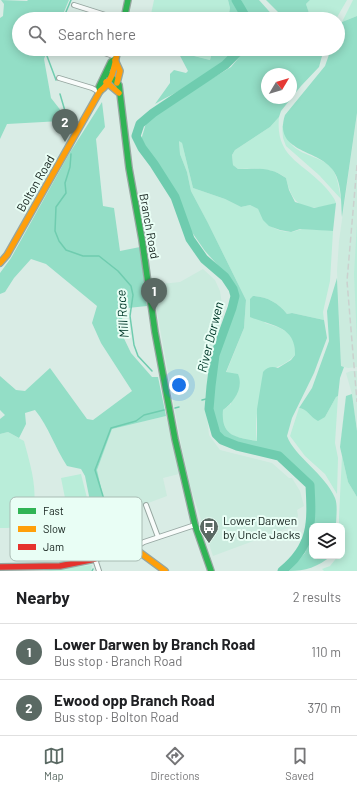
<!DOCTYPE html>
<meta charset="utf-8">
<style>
:root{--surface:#fff;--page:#f2f2f2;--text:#202124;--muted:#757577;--line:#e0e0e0;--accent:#5a6963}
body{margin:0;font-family:Barlow,sans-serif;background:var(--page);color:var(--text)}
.controls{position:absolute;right:12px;bottom:12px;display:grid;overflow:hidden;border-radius:8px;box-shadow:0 2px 10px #0003}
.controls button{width:36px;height:36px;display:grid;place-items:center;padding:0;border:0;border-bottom:1px solid var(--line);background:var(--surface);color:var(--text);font:20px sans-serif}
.compass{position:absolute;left:261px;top:68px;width:36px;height:36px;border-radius:50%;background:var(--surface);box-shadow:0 2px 10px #0003;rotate:52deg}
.you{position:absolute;left:179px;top:385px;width:14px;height:14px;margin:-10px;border:3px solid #fff;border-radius:50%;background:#1a73e8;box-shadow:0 0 0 6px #1a73e833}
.badge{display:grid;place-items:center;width:26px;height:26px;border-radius:50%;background:var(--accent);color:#fff;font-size:13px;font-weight:700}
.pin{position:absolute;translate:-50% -33px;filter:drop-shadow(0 1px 2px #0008)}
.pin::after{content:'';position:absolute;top:21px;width:14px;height:12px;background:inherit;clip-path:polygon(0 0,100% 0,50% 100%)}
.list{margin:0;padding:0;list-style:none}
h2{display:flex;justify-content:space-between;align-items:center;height:52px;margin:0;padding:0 16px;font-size:17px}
h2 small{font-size:13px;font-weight:400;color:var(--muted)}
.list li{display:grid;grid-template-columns:26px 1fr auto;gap:12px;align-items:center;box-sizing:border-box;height:56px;padding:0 16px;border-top:1px solid var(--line)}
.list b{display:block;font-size:15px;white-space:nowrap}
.list p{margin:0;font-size:13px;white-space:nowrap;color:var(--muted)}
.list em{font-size:13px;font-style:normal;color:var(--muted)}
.icon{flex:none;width:22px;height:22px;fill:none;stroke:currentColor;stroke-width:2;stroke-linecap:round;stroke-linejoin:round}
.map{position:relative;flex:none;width:357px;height:571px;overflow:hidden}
.search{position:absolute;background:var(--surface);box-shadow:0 2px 10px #0003;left:12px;right:12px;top:12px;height:44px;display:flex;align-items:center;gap:10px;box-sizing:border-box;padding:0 14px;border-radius:22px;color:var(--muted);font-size:15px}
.sheet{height:164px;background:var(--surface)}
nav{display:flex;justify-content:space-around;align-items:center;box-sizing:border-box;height:56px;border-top:1px solid var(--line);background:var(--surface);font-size:11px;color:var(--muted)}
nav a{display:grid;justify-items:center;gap:2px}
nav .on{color:var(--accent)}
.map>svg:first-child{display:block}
.built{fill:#cbebde}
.green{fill:#b9edd9}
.forest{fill:#93dec6;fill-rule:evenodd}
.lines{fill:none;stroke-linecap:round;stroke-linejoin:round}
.stream{stroke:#6fccaf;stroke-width:1.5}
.river{stroke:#6fccaf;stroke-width:9}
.street-casing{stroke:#96a6a0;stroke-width:6}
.fast-casing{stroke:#96a6a0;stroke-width:8}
.slow-casing{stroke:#96a6a0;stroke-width:8}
.jam-casing{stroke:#96a6a0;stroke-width:8}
.street{stroke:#f9fcfb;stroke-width:4}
.fast{stroke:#30b455;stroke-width:5.5}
.slow{stroke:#ff9f0a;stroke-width:5.5}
.jam{stroke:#e5322d;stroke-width:5.5}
.rail{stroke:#cbd1ce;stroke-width:1.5;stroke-dasharray:6 3;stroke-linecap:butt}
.labels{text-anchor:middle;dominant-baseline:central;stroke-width:4;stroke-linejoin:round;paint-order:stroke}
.street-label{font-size:12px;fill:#15221d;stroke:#e9fef5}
.poi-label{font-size:12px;fill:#15221d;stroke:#e9fef5;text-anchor:start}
.water-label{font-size:13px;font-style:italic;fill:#003829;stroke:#e9fef5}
.key{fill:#e9fef5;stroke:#a9bcb4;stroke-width:1}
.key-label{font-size:11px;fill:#15221d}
</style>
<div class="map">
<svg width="357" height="571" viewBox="0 0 357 571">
<rect width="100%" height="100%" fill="#d9ece5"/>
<g class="built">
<polygon points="357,113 357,367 348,368 341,366 337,271 339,241"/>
<polygon points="203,269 215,280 220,291 223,311 214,347 205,398 209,435 220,450 272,463 289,478 292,478 300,491 304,506 297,510 298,516 293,526 213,556 191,489 182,449 152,285 180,282"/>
<polygon points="351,371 357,371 357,431 352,394 346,373"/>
<polygon points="166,416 179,474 163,478 167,496 108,518 97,470 112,429"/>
</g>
<g class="green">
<polygon points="154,0 228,0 230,8 228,19 150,19"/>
<polygon points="310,0 347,0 336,19 311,19 306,4"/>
<polygon points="353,0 357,0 357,16 342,22"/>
<polygon points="168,49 213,49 210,60"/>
<path d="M279,117C275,158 303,162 326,188C330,193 334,197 336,203C306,213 293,208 286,178C271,167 256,169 238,169L233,165L232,155L235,150L270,127Z"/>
<path d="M282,124C285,132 287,140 293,146C304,157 323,156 333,170C338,178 339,190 341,199L319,175L286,146L283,138Z"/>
<path d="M179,140L182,143L193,188L225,199L241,207L250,205L258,209C265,223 273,231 289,232C294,232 297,230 302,229C312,229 323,230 333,231L330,281L323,312L324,320L292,313L287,314C278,303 268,297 253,296L265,323C284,329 296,332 295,355C286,365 275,368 263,372C262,395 253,417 257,441C235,437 221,437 223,410L231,404V374L226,373L244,328L246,300L208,223L191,191L187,172L180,154Z"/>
<polygon points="357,223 357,342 354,274"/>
<polygon points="338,396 335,443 338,458 337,494 325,474 305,456 290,436 299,408 325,417 336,397"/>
<path d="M8,432L24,441C32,471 52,531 0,528V434Z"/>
<polygon points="342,456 348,482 357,497 357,571 324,571 322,569 330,566 338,556 342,556 342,526 339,526 339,517"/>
<polygon points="81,474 87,498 66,503 61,478"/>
<polygon points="92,565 91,571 42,571"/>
</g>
<g class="forest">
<polygon points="1,0 27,1 28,0 69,0 61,19 19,19 19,49 48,49 44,59 51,98 62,112 61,121 7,124 0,139 0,18 3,16 4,4"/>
<polygon points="228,0 233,0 240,10 243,19 228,19 230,8"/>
<polygon points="241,0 259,0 276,19 250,19"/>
<polygon points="266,0 310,0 306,4 311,19 285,19"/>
<path d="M357,16V113L342,217C341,202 342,181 332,169C317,149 273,152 285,115L325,66L331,49H338V31L342,22Z"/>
<path d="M213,49H236C215,74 183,88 155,104L170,83V74L174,70L186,73L188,71L178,52L210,60Z"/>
<path d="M246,49H313L322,56L319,67L301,86L281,111L279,117L270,127L235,150L232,155L233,165L238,169C257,169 270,166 286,178L289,190L295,202L314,208L336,203L333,231L300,229L291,232L280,230L269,226L263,220L258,209L250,205L241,207L225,199L193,188L182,143L179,141L180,154L187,172L191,191L208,223L246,300L244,328L226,372L238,374C244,388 234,402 223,410C221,436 235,437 257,441V409L263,372C267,367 272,366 278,368L291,360L295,355C296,326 272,326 250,317V299L253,296C268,297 278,303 287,314L292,313L324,320L327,338L314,373L292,418L287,436C294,456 325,474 335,498C338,505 336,518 336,526H313L311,485L280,454L237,444L221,437L217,432L213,424L212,413L218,354L233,312L236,299L235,289L231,280L205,251L189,228L177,193L141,140L147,120L165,107L231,67ZM267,74H291V98H267Z"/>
<path d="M102,102L105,127L96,139L103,206L114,208L120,251L140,247L147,306L128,308L118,326L131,353L152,377H158L166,416L112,429L97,470L108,518L65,527L62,513L91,506L85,476L81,469L67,466C55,448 49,427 35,410L25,413L26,424L19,438L8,432L0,434V419L5,415L0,410V376L16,390L25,391L50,368L87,419L93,420L132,391L101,343L92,323L97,306L46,264L31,259L14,278L5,292L0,294V273L11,258L69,154Z"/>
<path d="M337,278L341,366L344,367L340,378L338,396L336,397L325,417L318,421C310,417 308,409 299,408L312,388L329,341L327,311Z"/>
<polygon points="352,394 357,431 357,497 348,482 340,447 346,396"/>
<path d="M312,530V556H331C318,567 305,571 289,571L305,553Z"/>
</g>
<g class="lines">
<g class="stream">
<polyline points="63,19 71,0"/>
<polyline points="49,49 47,56 56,80"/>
<polyline points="60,94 65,111"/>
<polyline points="71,154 70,167 65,183 66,193 56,207 55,231 59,241 66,250 83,256 99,256 118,271 131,286 133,295 130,316 134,345 138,356 152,371"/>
<polyline points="202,400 210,398"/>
<polyline points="175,408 179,407"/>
<polyline points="101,553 114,532 95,470 111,428 136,421 144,415 164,410"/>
<polyline points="92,571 93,569"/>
</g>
<g class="river">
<polyline points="236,0 247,19"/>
<path d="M241,49L225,65L153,113L140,124L136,136L142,148L154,164L175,197L190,239L204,259L225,277L233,289L235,296L232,308L215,355L211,386L209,409L216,434L222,440L237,446L279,456L310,485C312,523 313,546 282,571"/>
</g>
<g class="street-casing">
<g id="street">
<polyline points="74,5 118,19"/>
<polyline points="93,49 116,57"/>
<polyline points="59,78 92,88 99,92"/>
<polyline points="146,505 158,537"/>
<polyline points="134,548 144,542 195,525"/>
<polyline points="95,559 99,571"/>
</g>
</g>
<g class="fast-casing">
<g id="fast">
<polyline points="124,19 128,0"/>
<polyline points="109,75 119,85 129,168 142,240 155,332 175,439 195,525 211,571"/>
<polyline points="100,91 99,87 111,62 115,59"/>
</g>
</g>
<g class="slow-casing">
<g id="slow">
<polyline points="115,60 120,71 117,83"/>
<polyline points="106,82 119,93"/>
<path d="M0,263L7,255L100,91C114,81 114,65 118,49"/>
<polyline points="120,550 134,548 165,571"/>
</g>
</g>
<g class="jam-casing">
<polyline id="jam" points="0,567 60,566 95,559 120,550"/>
</g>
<use href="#street" class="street"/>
<use href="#fast" class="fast"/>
<use href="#slow" class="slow"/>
<use href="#jam" class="jam"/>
<polyline class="rail" points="357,165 347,281 357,402"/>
</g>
<defs>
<g id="bus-pin" transform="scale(1)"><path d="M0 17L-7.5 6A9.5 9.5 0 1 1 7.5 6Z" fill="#5a6963" stroke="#e9fef5"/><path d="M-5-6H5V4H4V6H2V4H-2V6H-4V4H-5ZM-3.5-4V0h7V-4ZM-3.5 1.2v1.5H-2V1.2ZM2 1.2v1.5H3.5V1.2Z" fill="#fff"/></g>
</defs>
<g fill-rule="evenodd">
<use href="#bus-pin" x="209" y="527"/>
</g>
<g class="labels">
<g class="street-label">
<text transform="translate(35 183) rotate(-60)">Bolton Road</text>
<text transform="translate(150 226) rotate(80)">Branch Road</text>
</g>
<g class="poi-label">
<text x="223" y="520">Lower Darwen<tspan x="223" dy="14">by Uncle Jacks</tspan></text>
</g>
<g class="water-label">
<text transform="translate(122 314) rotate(-94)">Mill Race</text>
<text transform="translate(210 337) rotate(-76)">River Darwen</text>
</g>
</g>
<rect x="10" y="497" width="132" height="64" rx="6" class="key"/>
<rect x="18" y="508" width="18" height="6" fill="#30b455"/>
<rect x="18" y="526" width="18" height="6" fill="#ff9f0a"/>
<rect x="18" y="544" width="18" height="6" fill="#e5322d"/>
<g class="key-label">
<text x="43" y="515">Fast</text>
<text x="43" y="533">Slow</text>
<text x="43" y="551">Jam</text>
</g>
</svg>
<div class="controls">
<button><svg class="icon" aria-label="layers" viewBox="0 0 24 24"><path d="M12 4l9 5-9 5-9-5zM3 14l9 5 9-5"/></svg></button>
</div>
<svg class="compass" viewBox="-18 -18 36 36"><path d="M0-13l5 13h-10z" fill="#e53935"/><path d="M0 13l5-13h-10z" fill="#757577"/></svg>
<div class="you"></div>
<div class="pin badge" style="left:154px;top:311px">1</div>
<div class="pin badge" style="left:65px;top:142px">2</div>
<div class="search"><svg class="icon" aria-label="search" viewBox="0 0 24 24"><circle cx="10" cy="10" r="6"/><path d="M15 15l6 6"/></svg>Search here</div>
</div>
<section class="sheet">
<h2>Nearby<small>2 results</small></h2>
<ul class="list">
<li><span class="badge">1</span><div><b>Lower Darwen by Branch Road</b><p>Bus stop · Branch Road</p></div><em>110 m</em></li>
<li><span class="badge">2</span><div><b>Ewood opp Branch Road</b><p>Bus stop · Bolton Road</p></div><em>370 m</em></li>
</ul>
</section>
<nav>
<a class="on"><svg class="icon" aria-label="map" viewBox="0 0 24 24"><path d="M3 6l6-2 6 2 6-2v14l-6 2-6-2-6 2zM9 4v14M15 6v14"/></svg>Map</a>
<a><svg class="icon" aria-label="directions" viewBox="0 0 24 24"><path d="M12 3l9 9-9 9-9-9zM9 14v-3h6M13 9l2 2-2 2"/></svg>Directions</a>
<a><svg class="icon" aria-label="saved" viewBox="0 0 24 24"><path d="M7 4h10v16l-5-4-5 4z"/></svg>Saved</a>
</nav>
